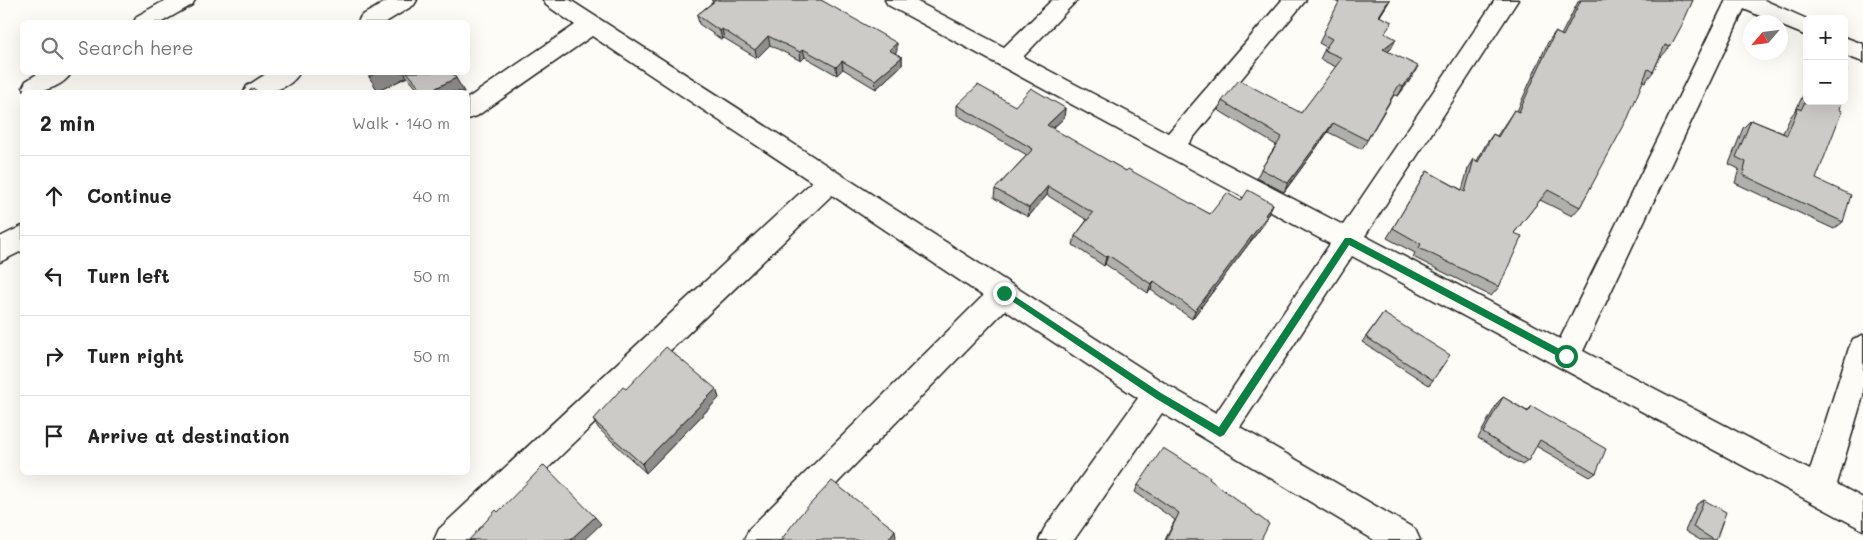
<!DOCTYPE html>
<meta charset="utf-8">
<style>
:root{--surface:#fff;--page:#f2f2f2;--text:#222;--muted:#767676;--line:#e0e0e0}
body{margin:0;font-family:Mali,sans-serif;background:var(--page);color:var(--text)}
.controls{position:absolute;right:15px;top:15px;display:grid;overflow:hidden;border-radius:8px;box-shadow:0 5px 20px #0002}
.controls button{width:45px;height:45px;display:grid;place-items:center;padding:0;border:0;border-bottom:1px solid var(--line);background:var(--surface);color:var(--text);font:25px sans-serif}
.compass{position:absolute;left:1743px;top:15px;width:45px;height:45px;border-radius:50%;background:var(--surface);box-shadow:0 5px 20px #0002;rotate:242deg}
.stop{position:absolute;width:15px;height:15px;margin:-11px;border:4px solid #0b8043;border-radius:50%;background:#fff}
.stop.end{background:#0b8043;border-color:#fff;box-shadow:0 1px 5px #0008}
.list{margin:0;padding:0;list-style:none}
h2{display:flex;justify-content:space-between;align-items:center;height:65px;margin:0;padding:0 20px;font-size:21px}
h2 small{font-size:16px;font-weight:400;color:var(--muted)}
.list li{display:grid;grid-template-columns:32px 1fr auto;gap:15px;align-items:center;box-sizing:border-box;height:80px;padding:0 20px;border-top:1px solid var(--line)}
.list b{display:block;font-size:19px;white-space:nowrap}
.list em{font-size:16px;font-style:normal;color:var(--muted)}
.icon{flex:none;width:28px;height:28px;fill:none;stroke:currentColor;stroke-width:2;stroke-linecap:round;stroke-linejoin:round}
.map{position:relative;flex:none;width:1863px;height:540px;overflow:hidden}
.search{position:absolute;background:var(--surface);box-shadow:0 5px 20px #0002;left:20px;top:20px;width:450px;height:55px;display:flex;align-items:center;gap:12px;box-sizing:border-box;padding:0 18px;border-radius:8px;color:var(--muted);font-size:19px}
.panel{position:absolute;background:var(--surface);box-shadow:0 5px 20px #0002;left:20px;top:90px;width:450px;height:385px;border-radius:8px}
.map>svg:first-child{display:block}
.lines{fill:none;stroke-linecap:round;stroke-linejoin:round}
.minor-casing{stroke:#1c1c1c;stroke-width:3}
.minor{fill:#fdfcf7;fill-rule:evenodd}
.wall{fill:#afafac;stroke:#1c1c1c}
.shaded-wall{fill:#8f8e8c;stroke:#1c1c1c}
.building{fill:#cccbc8;stroke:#1c1c1c}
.route{fill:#0b8043}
</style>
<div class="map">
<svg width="1863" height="540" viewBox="0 0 1863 540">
<rect width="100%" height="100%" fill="#fdfcf7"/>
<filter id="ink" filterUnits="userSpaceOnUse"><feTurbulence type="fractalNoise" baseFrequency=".02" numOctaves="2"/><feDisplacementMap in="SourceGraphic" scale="10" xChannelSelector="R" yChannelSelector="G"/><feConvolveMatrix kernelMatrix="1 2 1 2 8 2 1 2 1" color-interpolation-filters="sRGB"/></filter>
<g filter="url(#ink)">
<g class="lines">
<g class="minor-casing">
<g id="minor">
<polygon points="166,0 195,0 192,5 162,22 134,22 137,16"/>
<polygon points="389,0 417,0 414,5 386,22 358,22 361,16"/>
<polygon points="543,0 570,0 1169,386 1216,413 1330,244 888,5 885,0 914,0 1004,47 1052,0 1077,0 1023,57 1168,133 1282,0 1306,0 1188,144 1343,225 1495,0 1518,0 1365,236 1560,339 1726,0 1764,0 1807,19 1807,36 1780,25 1780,22 1774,22 1744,9 1583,351 1810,470 1849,348 1853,339 1863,335 1863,396 1837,484 1863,498 1863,530 1352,256 1240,427 1415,529 1420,540 1374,540 1162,413 1074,540 1039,540 1044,529 1138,398 1005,310 782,540 744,540 749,529 983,296 832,195 473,540 434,540 439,529 812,182 592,36 477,116 468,119 468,98 575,25 546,5"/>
<polygon points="1844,37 1863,44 1863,62 1844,55"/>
<path d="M40,72H72C62,88 43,92 26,92L23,87L26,81Z"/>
<path d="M269,72H300C288,93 265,92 244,92L247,86Z"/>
<polygon points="22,226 22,251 0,262 0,237"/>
</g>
</g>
<use href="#minor" class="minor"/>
</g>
<g class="wall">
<polygon points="711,0 821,0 897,51 895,53 902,57 902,65 876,89 843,69 837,75 805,57 801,61 770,45 757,58 724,38 722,40 699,24 697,15 713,2"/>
<polygon points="1332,0 1390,0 1380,16 1391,49 1388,51 1413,76 1398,96 1394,95 1362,149 1328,132 1284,192 1257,178 1261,169 1276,145 1218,110 1222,101 1301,113 1336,67 1320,59 1326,47 1319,43 1339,3"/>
<polygon points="1579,0 1693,0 1670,47 1661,57 1660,57 1653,72 1645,82 1643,81 1580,207 1572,216 1540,200 1514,233 1499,287 1491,296 1413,257 1415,253 1387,238 1427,171 1462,190 1468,169 1474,159 1477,161 1486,144 1493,134 1497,136 1514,110 1517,111 1548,42 1555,32 1561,35"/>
<polygon points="369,72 452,72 464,92 420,92 407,77 378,91"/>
<polygon points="1807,91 1807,101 1816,179 1843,222 1834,229 1735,183 1739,169 1729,164 1743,128 1751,120 1783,133 1791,116 1796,110 1804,93"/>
<polygon points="957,105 1015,106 1065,108 1064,118 1052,129 1126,171 1210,214 1241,201 1273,204 1263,225 1192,319 1151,290 1148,293 1105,264 1104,266 1073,245 1075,236 1087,220 1047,195 1028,217 994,198 995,189 1027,155 957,115"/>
<polygon points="1383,313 1433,380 1429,385 1362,342"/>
<polygon points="626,389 716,389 719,398 646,473 599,429 593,420"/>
<polygon points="1503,397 1527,411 1532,406 1596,473 1590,477 1536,446 1528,461 1522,465 1478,438 1498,402"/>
<polygon points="1209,479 1261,540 1165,540 1175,520 1135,492 1138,485"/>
<polygon points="1704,500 1716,540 1700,540 1685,531 1697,504"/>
</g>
<g class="shaded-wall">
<polygon points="1389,0 1390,0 1374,25 1379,16"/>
<polygon points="722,29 724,38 722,40 720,31"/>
<polygon points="768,36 770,45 757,58 755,50"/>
<polygon points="1396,39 1391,49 1379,59 1383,49"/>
<polygon points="897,43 897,51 889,58 889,50"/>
<polygon points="803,49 805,57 801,61 800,52"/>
<polygon points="902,57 902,65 876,89 875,80"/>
<polygon points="842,61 843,69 837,75 836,67"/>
<polygon points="1418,66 1413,76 1398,96 1403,87"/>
<polygon points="377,72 404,72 407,77 378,91 369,77"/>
<polygon points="456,78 464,92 428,92"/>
<polygon points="1065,108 1064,118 1045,135 1047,125"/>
<polygon points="1333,123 1328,132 1284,192 1288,183"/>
<polygon points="1048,186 1047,195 1028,217 1029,208"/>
<polygon points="1273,204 1263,225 1192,319 1195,311"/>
<polygon points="1108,255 1105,264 1104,266 1106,257"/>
<polygon points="1154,281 1151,290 1148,293 1151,284"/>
<polygon points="716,389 719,398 646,473 642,464"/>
<polygon points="595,517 601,524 584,540 570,540"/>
<polygon points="895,530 896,537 894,540 888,540"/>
</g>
<g class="building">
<polygon points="716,0 821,0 897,43 889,50 902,57 875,80 842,61 836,67 803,49 800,52 768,36 755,50 722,29 720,31 697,15"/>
<polygon points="1340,0 1389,0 1379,16 1392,22 1385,33 1396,39 1383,49 1418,66 1403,87 1399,85 1367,140 1333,123 1288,183 1261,169 1282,137 1222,101 1239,80 1301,113 1342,58 1324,50 1332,39 1323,34"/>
<polygon points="1581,0 1693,0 1682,25 1670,47 1665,45 1653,72 1648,69 1628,118 1580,207 1548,190 1514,233 1522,236 1499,287 1419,248 1421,244 1393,228 1427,171 1465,192 1474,159 1478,162 1493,134 1498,137 1514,110 1519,112 1555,32 1563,36"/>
<polygon points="1844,69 1847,70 1844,84"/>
<polygon points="369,72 377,72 369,77"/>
<polygon points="407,72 452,72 456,78 428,92 424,92"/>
<polygon points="978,85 1015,106 1031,88 1065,108 1047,125 1126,171 1128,169 1210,214 1227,193 1241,201 1248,190 1273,204 1265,215 1267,216 1195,311 1154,281 1151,284 1108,255 1106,257 1075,236 1093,213 1048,186 1029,208 995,189 1033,149 957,105"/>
<polygon points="253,88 258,92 248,92"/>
<polygon points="1807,97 1807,101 1841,101 1839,110 1842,111 1816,179 1851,195 1843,222 1743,175 1746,162 1736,157 1751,120 1787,135 1798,108 1801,110"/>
<polygon points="1383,313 1450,355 1433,380 1366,337"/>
<polygon points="666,347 716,389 642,464 593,420 623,387 626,389"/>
<polygon points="1503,397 1528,412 1532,406 1606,449 1596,473 1540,440 1528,461 1483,433"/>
<polygon points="1163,448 1210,477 1209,479 1269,524 1261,540 1166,540 1179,513 1138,485"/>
<polygon points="544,465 595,517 570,540 469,540 496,510 498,512"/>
<polygon points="832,481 895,530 888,540 781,540 799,516"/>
<polygon points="1704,500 1726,512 1716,540 1714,540 1693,527"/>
</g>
</g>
<polygon class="route" points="1345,238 1351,238 1569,354 1569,359 1563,359 1349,245 1224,435 1220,437 1155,398 1000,293 1004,290 1007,291 1161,393 1219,427"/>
</svg>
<div class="controls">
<button>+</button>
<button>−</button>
</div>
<svg class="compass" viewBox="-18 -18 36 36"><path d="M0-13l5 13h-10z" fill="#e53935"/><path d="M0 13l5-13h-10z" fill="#767676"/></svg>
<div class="stop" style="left:1566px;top:356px"></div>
<div class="stop end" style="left:1004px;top:293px"></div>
<div class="search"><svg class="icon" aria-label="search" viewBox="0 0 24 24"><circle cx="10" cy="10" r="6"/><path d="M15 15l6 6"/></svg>Search here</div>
<section class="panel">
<h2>2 min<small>Walk · 140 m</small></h2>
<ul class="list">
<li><svg class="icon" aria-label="ahead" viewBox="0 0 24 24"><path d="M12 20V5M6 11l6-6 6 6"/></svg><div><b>Continue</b></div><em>40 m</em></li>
<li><svg class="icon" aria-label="left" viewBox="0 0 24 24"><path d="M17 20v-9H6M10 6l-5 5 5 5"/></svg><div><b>Turn left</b></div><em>50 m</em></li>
<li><svg class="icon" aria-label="right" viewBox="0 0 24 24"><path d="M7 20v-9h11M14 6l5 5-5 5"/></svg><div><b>Turn right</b></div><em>50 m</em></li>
<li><svg class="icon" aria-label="arrive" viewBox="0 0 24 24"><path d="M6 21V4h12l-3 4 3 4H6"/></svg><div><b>Arrive at destination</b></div></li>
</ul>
</section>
</div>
